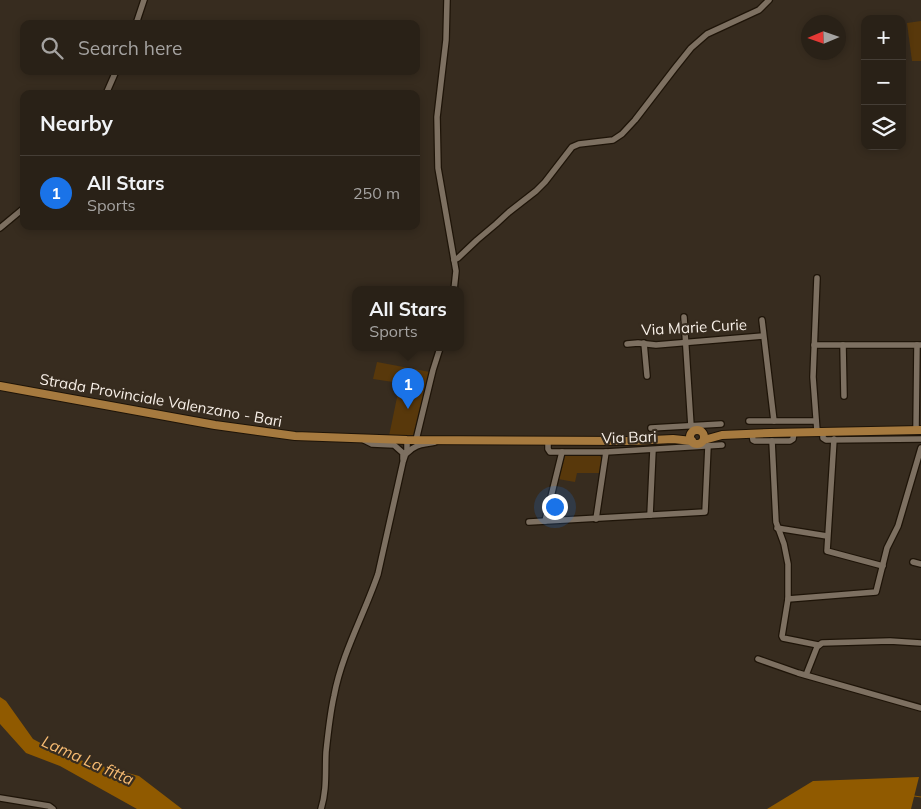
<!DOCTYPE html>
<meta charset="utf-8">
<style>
:root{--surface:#292117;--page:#352e24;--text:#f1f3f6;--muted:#a5a3a1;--line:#453e36;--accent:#1a73e8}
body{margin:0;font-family:Mulish,sans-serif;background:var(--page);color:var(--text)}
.controls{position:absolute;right:15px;top:15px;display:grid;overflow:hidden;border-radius:10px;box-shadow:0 2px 8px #0003}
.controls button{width:45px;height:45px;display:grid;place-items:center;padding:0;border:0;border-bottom:1px solid var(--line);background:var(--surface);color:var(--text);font:25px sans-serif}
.compass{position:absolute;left:801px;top:15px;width:45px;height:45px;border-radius:50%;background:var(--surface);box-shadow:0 2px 8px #0003;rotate:268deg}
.you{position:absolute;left:554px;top:506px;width:18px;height:18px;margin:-12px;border:4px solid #fff;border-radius:50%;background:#1a73e8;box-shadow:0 0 0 8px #1a73e833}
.badge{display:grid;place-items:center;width:32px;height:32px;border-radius:50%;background:var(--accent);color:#fff;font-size:16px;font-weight:700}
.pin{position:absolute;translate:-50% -41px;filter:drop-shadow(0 1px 2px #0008)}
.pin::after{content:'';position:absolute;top:26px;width:18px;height:15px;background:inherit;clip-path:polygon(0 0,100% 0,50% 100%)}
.popup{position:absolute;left:352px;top:286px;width:112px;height:65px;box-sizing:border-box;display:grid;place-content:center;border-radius:10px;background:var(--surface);filter:drop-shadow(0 1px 4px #0005);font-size:16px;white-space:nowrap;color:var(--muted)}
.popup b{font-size:19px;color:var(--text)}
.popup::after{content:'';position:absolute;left:50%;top:100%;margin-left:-10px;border:10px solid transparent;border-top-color:var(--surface)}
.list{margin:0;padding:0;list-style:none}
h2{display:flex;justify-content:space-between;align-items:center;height:65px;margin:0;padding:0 20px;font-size:21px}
h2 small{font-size:16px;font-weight:400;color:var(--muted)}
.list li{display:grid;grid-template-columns:32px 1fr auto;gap:15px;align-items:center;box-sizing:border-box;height:75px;padding:0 20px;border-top:1px solid var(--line)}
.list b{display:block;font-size:19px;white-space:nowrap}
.list p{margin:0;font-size:16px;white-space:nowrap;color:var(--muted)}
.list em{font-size:16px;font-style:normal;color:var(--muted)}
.icon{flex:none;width:28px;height:28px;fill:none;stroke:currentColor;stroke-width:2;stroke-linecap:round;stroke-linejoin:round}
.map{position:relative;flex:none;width:921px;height:809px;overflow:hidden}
.search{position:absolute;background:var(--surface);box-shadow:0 2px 8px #0003;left:20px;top:20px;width:400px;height:55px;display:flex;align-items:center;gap:12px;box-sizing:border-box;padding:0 18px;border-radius:10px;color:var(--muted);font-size:19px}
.panel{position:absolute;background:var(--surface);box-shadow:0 2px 8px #0003;left:20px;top:90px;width:400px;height:140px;border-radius:10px}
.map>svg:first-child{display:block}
.green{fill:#58380b}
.water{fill:#905a00}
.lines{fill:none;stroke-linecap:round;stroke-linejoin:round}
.stream{stroke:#905a00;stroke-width:1}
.minor-casing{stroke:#1e1408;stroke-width:8}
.major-casing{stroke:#1e1408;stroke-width:10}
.minor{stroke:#7d7061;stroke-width:5.5}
.major{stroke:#a67a3f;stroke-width:8}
.labels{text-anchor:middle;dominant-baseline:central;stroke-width:4.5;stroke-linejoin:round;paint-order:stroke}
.street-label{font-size:15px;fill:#f8f0e8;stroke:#372c1f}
.water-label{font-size:16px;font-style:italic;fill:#f8bc73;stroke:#372c1f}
</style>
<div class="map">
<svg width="921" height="809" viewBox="0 0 921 809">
<rect width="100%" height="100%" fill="#372c1f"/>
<g class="green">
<polygon points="921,21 921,61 912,61 907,23"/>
<polygon points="377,362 430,372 416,435 389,436 400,383 373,379"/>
<polygon points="563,456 600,456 602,459 600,473 577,473 575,482 558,479"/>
</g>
<g class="water">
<polygon points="0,697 6,701 33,739 65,756 139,776 182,809 137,809 60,766 26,753 0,724"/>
<polygon points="919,777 911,809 767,809 813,781"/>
</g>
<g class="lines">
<polyline class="stream" points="914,796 921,797"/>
<g class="minor-casing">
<g id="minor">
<polyline points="447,0 446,40 437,117 438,168 456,271 454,290"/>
<polyline points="136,24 144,0"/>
<polyline points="106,94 116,71"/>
<polyline points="0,228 24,208"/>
<polyline points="454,260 458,258 477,240 496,224 509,212 536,191 545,182 572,147 579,144 613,140 622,134 635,120 675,68 691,48 707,34 759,10 769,0"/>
<polyline points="817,278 813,377 817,431"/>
<polyline points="684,317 691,426"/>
<polyline points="762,320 774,421"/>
<polyline points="644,343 647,376"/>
<polyline points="627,344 638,343 656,345 763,336"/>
<polyline points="814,345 921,345"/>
<polyline points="843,345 844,396"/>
<polyline points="749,421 816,421"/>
<polyline points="651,428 721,424"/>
<polyline points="916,430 917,345"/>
<polyline points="823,431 823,438 826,440 921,439"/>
<polyline points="752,434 753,440 755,441 790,441 793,439 794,432"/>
<polyline points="834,439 827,551 883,566"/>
<polyline points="364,440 372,444 394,445 403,453 403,459"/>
<polyline points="416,440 433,370 440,348"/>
<polyline points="548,440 548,449 550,452 606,452 722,445"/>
<polyline points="772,441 776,522 784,544 788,564 788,599 782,636 783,638 818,645"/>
<path d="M407,453C417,443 423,445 435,442"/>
<polyline points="650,515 653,450"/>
<polyline points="596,519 606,452"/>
<polyline points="545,521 562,452"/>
<polyline points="529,522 705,512 708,446"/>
<polyline points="777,528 827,536"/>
<polyline points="913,562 921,564"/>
<polyline points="788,599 876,592 887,548 898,526 921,448"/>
<polyline points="758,659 798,673 921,708"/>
<polyline points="806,675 817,647 822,643 890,641 921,643"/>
<polyline points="0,798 49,806 53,809"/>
<path d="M321,809C327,790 325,772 326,752C328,733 330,714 334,696C342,653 364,615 378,574L403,462L407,450V440"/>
</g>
</g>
<g class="major-casing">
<g id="major">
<polyline points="0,386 215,425 295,436 407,440 631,441 673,439 692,441"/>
<circle cx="697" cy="437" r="7"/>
<polyline points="704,440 722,435 770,433 921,430"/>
</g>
</g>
<use href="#minor" class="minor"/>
<use href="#major" class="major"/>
</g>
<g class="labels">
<g class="street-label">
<text transform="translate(694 327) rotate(-3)">Via Marie Curie</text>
<text transform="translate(161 400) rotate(10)">Strada Provinciale Valenzano - Bari</text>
<text transform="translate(629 437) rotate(-2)">Via Bari</text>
</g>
<g class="water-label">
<text transform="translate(88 760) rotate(24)">Lama La fitta</text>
</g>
</g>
</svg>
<div class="controls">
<button>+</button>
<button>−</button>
<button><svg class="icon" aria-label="layers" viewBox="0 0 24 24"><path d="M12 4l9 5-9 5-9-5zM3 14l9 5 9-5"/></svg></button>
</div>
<svg class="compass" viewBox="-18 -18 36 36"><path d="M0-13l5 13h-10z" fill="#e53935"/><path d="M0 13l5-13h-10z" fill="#a5a3a1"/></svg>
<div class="you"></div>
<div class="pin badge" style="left:408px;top:409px">1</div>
<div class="popup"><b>All Stars</b>Sports</div>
<div class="search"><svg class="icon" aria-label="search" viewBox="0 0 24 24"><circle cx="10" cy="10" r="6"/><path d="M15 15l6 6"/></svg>Search here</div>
<section class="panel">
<h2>Nearby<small></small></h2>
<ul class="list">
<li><span class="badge">1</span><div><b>All Stars</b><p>Sports</p></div><em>250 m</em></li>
</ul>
</section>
</div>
